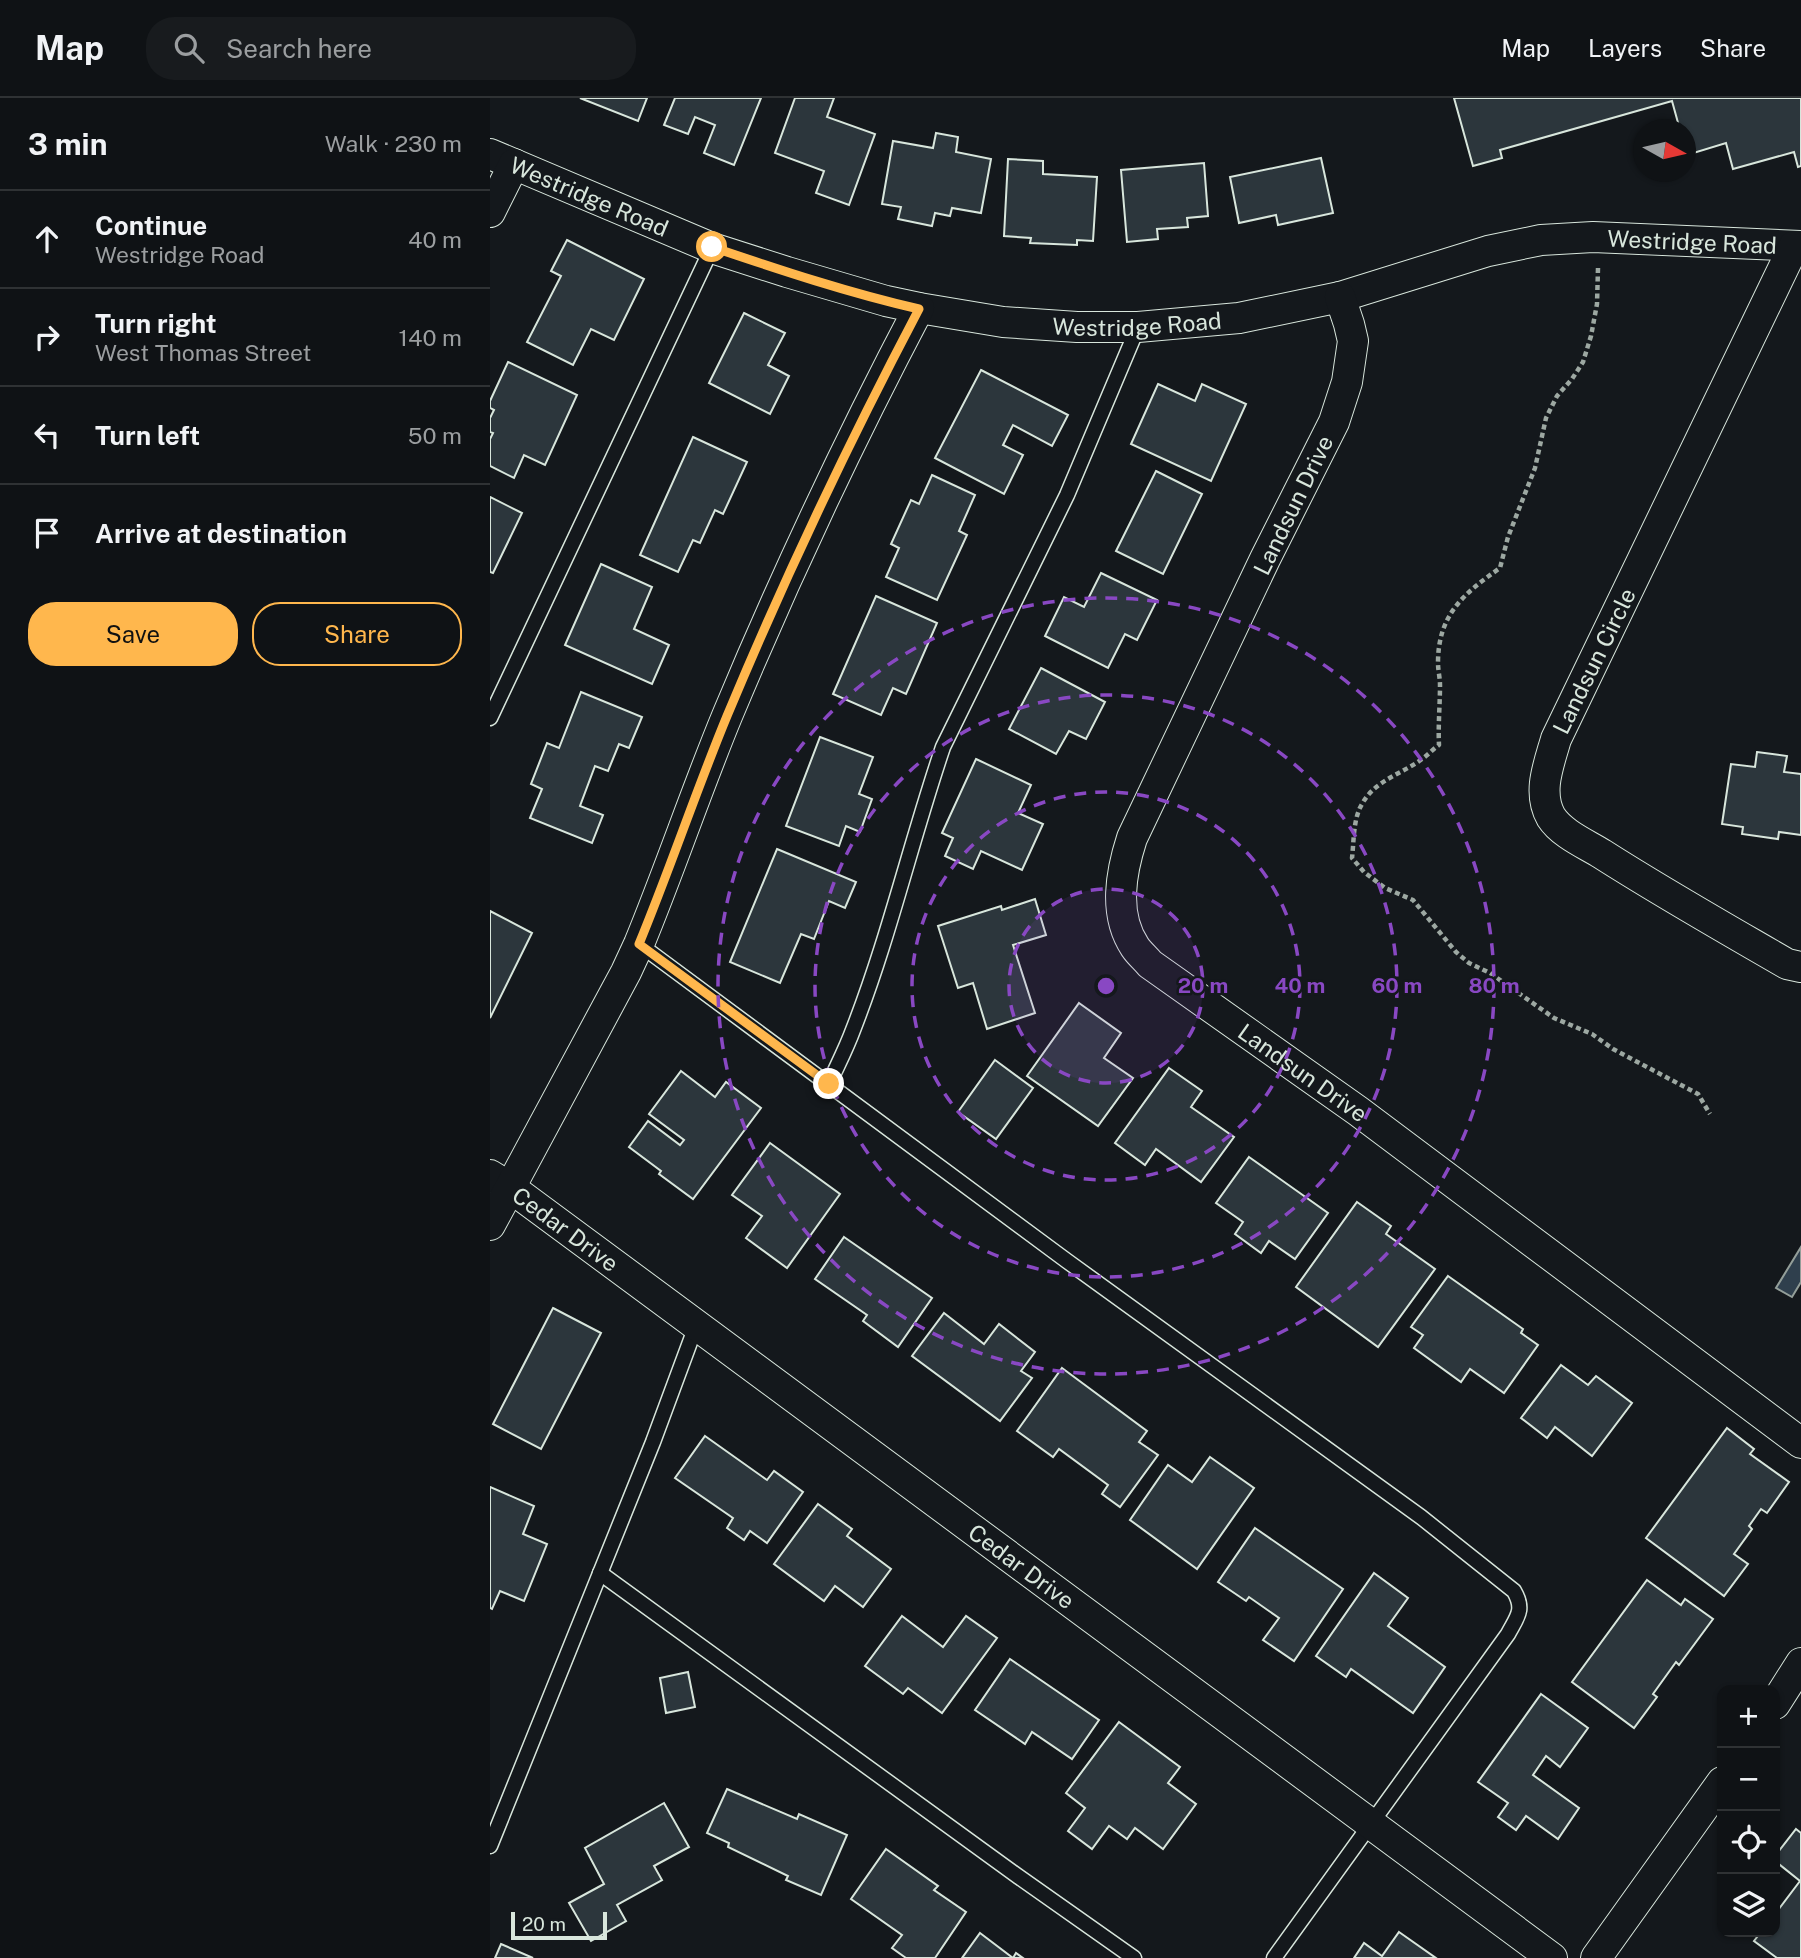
<!DOCTYPE html>
<meta charset="utf-8">
<style>
:root{--surface:#0f1215;--page:#181b1e;--text:#f1f3f6;--muted:#9b9ea0;--line:#2f3234;--accent:#ffb74d}
body{margin:0;font-family:"Public Sans",sans-serif;background:var(--page);color:var(--text)}
.controls{position:absolute;right:21px;bottom:21px;display:grid;overflow:hidden;border-radius:14px;box-shadow:0 2px 5px #0004}
.controls button{width:63px;height:63px;display:grid;place-items:center;padding:0;border:0;border-bottom:2px solid var(--line);background:var(--surface);color:var(--text);font:35px sans-serif}
.compass{position:absolute;left:1143px;top:21px;width:63px;height:63px;border-radius:50%;background:var(--surface);box-shadow:0 2px 5px #0004;rotate:98deg}
.scale{position:absolute;left:21px;bottom:18px;width:96px;box-sizing:border-box;padding-left:7px;border:4px solid #d8e6dc;border-top:0;font-size:19px;line-height:24px;white-space:nowrap;color:#d8e6dc;-webkit-text-stroke:5px #14181c;paint-order:stroke}
.stop{position:absolute;width:21px;height:21px;margin:-16px;border:5px solid #ffb74d;border-radius:50%;background:#fff}
.stop.end{background:#ffb74d;border-color:#fff;box-shadow:0 2px 7px #0008}
.list{margin:0;padding:0;list-style:none}
h2{display:flex;justify-content:space-between;align-items:center;height:91px;margin:0;padding:0 28px;font-size:30px}
h2 small{font-size:23px;font-weight:400;color:var(--muted)}
.list li{display:grid;grid-template-columns:46px 1fr auto;gap:21px;align-items:center;box-sizing:border-box;height:98px;padding:0 28px;border-top:2px solid var(--line)}
.list b{display:block;font-size:26px;white-space:nowrap}
.list p{margin:0;font-size:23px;white-space:nowrap;color:var(--muted)}
.list em{font-size:23px;font-style:normal;color:var(--muted)}
.actions{display:flex;gap:14px;padding:21px 28px}
.actions a{flex:1;padding:16px 0;border:2px solid var(--accent);border-radius:28px;text-align:center;font-size:24px;color:var(--accent)}
.actions .main{background:var(--accent);color:#111}
.icon{flex:none;width:38px;height:38px;fill:none;stroke:currentColor;stroke-width:2;stroke-linecap:round;stroke-linejoin:round}
.map{position:relative;flex:none;width:1311px;height:1860px;overflow:hidden}
header{display:flex;align-items:center;gap:42px;box-sizing:border-box;height:98px;padding:0 35px;background:var(--surface);border-bottom:2px solid var(--line)}
header strong{font-size:33px}
nav{display:flex;gap:38px;margin-inline-start:auto;font-size:24px}
.search{width:490px;height:63px;background:var(--page);display:flex;align-items:center;gap:18px;box-sizing:border-box;padding:0 24px;border-radius:28px;color:var(--muted);font-size:26px}
main{display:flex}
aside{flex:1;background:var(--surface)}
.map>svg:first-child{display:block}
.water{fill:#2f3f4d;stroke:#939e99;stroke-width:2}
.building{fill:#2c363c;stroke:#d8e6dc;stroke-width:2}
.lines{fill:none;stroke-linecap:round;stroke-linejoin:round}
.lane-casing{stroke:#d8e6dc;stroke-width:17}
.street-casing{stroke:#d8e6dc;stroke-width:32}
.path{stroke:#9da8a2;stroke-width:4.5;stroke-dasharray:5 3.5;stroke-linecap:butt}
.lane{stroke:#14181c;stroke-width:14}
.street{stroke:#14181c;stroke-width:30}
.route{stroke:#ffb74d;stroke-width:9}
.ring{fill:none;stroke:#8948c3;stroke-width:3.5;stroke-dasharray:12 9}
.labels{text-anchor:middle;dominant-baseline:central;stroke-width:5;stroke-linejoin:round;paint-order:stroke}
.street-label{font-size:23px;fill:#d8e6dc;stroke:#14181c}
.centre{fill:#8948c3;stroke:#14181c;stroke-width:3.5}
.ring-label{font-size:21px;text-anchor:middle;font-weight:bold;fill:#8948c3;stroke:#14181c;stroke-width:5;stroke-linejoin:round;paint-order:stroke}
</style>
<header>
<strong>Map</strong>
<div class="search"><svg class="icon" aria-label="search" viewBox="0 0 24 24"><circle cx="10" cy="10" r="6"/><path d="M15 15l6 6"/></svg>Search here</div>
<nav><a>Map</a><a>Layers</a><a>Share</a></nav>
</header>
<main>
<aside>
<h2>3 min<small>Walk · 230 m</small></h2>
<ul class="list">
<li><svg class="icon" aria-label="ahead" viewBox="0 0 24 24"><path d="M12 20V5M6 11l6-6 6 6"/></svg><div><b>Continue</b><p>Westridge Road</p></div><em>40 m</em></li>
<li><svg class="icon" aria-label="right" viewBox="0 0 24 24"><path d="M7 20v-9h11M14 6l5 5-5 5"/></svg><div><b>Turn right</b><p>West Thomas Street</p></div><em>140 m</em></li>
<li><svg class="icon" aria-label="left" viewBox="0 0 24 24"><path d="M17 20v-9H6M10 6l-5 5 5 5"/></svg><div><b>Turn left</b></div><em>50 m</em></li>
<li><svg class="icon" aria-label="arrive" viewBox="0 0 24 24"><path d="M6 21V4h12l-3 4 3 4H6"/></svg><div><b>Arrive at destination</b></div></li>
</ul>
<div class="actions"><a class="main">Save</a><a>Share</a></div>
</aside>
<div class="map">
<svg width="1311" height="1860" viewBox="0 0 1311 1860">
<rect width="100%" height="100%" fill="#14181c"/>
<polygon class="water" points="1311,1149 1311,1184 1302,1199 1286,1190"/>
<g class="building">
<polygon points="90,0 157,0 148,23"/>
<polygon points="185,0 271,0 244,67 214,55 225,27 205,19 198,36 174,27"/>
<polygon points="305,0 344,0 337,19 385,36 359,107 326,95 334,73 285,55"/>
<polygon points="964,0 1311,0 1311,68 1308,69 1304,54 1243,71 1236,45 1197,57 1196,32 1190,32 1182,3 1010,52 1012,60 983,68"/>
<polygon points="446,35 468,39 466,54 501,61 491,115 462,110 460,118 445,115 442,128 408,121 411,109 392,106 403,43 443,50"/>
<polygon points="831,60 843,115 788,127 786,117 749,125 740,79"/>
<polygon points="518,61 553,63 553,76 607,79 603,143 587,142 587,147 540,145 541,140 514,138"/>
<polygon points="714,65 718,118 697,120 698,129 667,131 668,141 637,144 631,72"/>
<polygon points="77,142 154,181 124,242 101,231 83,267 37,244 71,178 61,173"/>
<polygon points="254,215 295,235 278,267 299,278 280,316 219,285"/>
<polygon points="18,264 87,297 55,367 34,357 24,380 0,368 0,341 3,335 0,334 0,320 4,312 0,310 0,303"/>
<polygon points="491,272 578,317 562,348 523,327 513,347 533,357 514,396 445,360"/>
<polygon points="668,286 705,303 712,286 756,306 721,383 641,346"/>
<polygon points="203,339 257,364 233,416 225,412 210,445 203,442 188,474 150,457"/>
<polygon points="666,373 712,396 673,476 626,453"/>
<polygon points="442,377 485,397 469,433 477,437 447,502 396,479 409,450 401,446 421,402 429,406"/>
<polygon points="0,399 32,415 3,475 0,474"/>
<polygon points="111,466 162,489 144,531 179,547 162,586 75,547"/>
<polygon points="611,475 667,502 647,542 635,536 618,570 555,538 574,499 594,509"/>
<polygon points="386,498 447,525 416,596 403,590 391,617 343,596"/>
<polygon points="551,570 615,604 596,641 579,633 566,656 519,631"/>
<polygon points="91,594 152,619 139,650 129,646 118,673 105,668 90,708 113,717 102,745 40,720 52,691 41,686 57,645 69,650"/>
<polygon points="330,639 383,659 369,696 382,701 370,734 356,728 349,748 296,728"/>
<polygon points="1267,654 1297,658 1294,674 1311,676 1311,737 1289,734 1288,741 1252,736 1253,729 1232,726 1241,666 1265,669"/>
<polygon points="486,661 541,687 528,715 553,726 532,772 491,753 483,771 455,758 463,740 452,735"/>
<polygon points="287,751 366,784 355,810 339,803 324,841 311,836 290,885 240,864"/>
<polygon points="545,801 556,837 523,847 545,915 497,931 483,885 468,890 448,828 511,808 512,812"/>
<polygon points="0,813 42,835 0,920"/>
<polygon points="589,905 631,935 614,960 643,980 608,1028 537,978"/>
<polygon points="505,962 543,990 506,1041 468,1014"/>
<polygon points="679,970 712,993 701,1009 744,1039 711,1084 666,1051 655,1067 625,1045"/>
<polygon points="191,973 225,999 236,984 271,1010 203,1101 169,1076 171,1073 139,1049 158,1023 190,1047 194,1042 159,1016"/>
<polygon points="280,1045 350,1096 297,1170 256,1140 272,1118 242,1097"/>
<polygon points="759,1059 838,1115 805,1161 779,1143 771,1155 745,1136 753,1124 726,1105"/>
<polygon points="867,1104 901,1128 896,1136 945,1171 888,1249 806,1189"/>
<polygon points="354,1139 442,1200 408,1249 373,1223 377,1217 325,1181"/>
<polygon points="958,1178 1033,1231 1031,1235 1048,1247 1014,1295 980,1271 971,1284 924,1250 933,1237 921,1229"/>
<polygon points="63,1210 111,1235 51,1351 3,1326"/>
<polygon points="454,1215 494,1246 509,1226 545,1254 531,1273 542,1280 510,1323 422,1258"/>
<polygon points="1071,1267 1098,1287 1106,1278 1142,1305 1102,1358 1065,1329 1057,1340 1031,1320"/>
<polygon points="572,1270 657,1333 649,1344 668,1357 630,1409 612,1396 618,1387 569,1351 563,1359 527,1333"/>
<polygon points="1237,1330 1264,1351 1260,1356 1299,1384 1277,1415 1271,1411 1259,1428 1262,1431 1244,1456 1258,1466 1234,1498 1156,1440"/>
<polygon points="215,1338 277,1382 284,1373 313,1394 277,1445 260,1433 254,1442 237,1430 243,1420 185,1380"/>
<polygon points="720,1359 764,1390 707,1471 640,1422 678,1367 702,1384"/>
<polygon points="0,1389 44,1408 33,1436 57,1446 34,1503 10,1493 2,1511 0,1510"/>
<polygon points="328,1406 362,1431 357,1438 401,1471 373,1509 345,1488 334,1503 284,1466"/>
<polygon points="765,1430 853,1491 804,1563 773,1542 789,1520 759,1499 756,1503 728,1484"/>
<polygon points="884,1475 918,1500 898,1528 955,1569 923,1615 861,1571 856,1579 826,1558"/>
<polygon points="1157,1482 1191,1507 1195,1501 1223,1521 1189,1567 1186,1564 1163,1596 1167,1599 1144,1630 1082,1584"/>
<polygon points="412,1518 453,1549 476,1518 507,1540 452,1615 418,1590 413,1596 375,1568"/>
<polygon points="520,1561 609,1622 582,1661 542,1634 535,1646 485,1612"/>
<polygon points="198,1574 205,1609 176,1615 170,1580"/>
<polygon points="1051,1596 1098,1630 1070,1669 1056,1658 1043,1677 1089,1710 1068,1741 1036,1718 1026,1732 1008,1719 1018,1705 988,1684"/>
<polygon points="629,1624 690,1669 678,1685 706,1706 673,1751 645,1730 637,1741 619,1728 602,1751 578,1733 595,1710 576,1695"/>
<polygon points="237,1691 307,1721 309,1716 357,1737 331,1797 296,1782 298,1778 238,1749 239,1745 217,1735"/>
<polygon points="174,1705 199,1749 164,1768 172,1782 127,1807 136,1823 101,1843 79,1805 114,1786 95,1750"/>
<polygon points="1306,1731 1311,1735 1311,1860 1287,1860 1264,1843 1271,1834 1285,1834 1285,1816 1310,1783 1285,1763 1285,1758"/>
<polygon points="396,1751 448,1788 444,1792 476,1814 445,1860 416,1860 402,1850 412,1837 361,1801"/>
<polygon points="909,1834 946,1860 864,1860 874,1845 892,1858"/>
<polygon points="490,1835 523,1860 526,1855 533,1860 472,1860"/>
<polygon points="11,1846 43,1860 5,1860"/>
</g>
<g class="lines">
<g class="lane-casing">
<g id="lane">
<polyline points="0,620 222,150"/>
<path d="M149,846L577,1163L931,1419L1024,1493C1035,1512 1027,1519 1018,1536L784,1860"/>
<path d="M339,986C347,968 356,951 363,932C399,840 421,743 453,649L577,397L648,229"/>
<polyline points="110,1475 529,1779 644,1860"/>
<polyline points="0,1748 163,1344 206,1228"/>
</g>
</g>
<g class="street-casing">
<g id="street">
<path id="s1" d="M0,56L222,150L297,174L396,203L429,210L513,224L587,229H648L749,220L850,199L998,153L1051,142L1103,139L1311,148"/>
<polyline points="0,114 24,66"/>
<path d="M1304,148L1066,641C1059,666 1047,694 1061,719C1072,736 1096,746 1112,756C1173,795 1235,830 1297,866L1311,869"/>
<path id="s2" d="M850,199L859,226L863,243L857,284L844,324L775,461L642,740C631,774 623,816 645,849C649,855 655,860 660,866L868,1013L1311,1345"/>
<path id="s3" d="M0,1077L21,1090L1062,1860"/>
<path d="M0,1127L136,874L149,846C180,771 206,693 237,618C295,479 359,343 429,210"/>
<polyline points="1285,1606 1311,1565"/>
<polyline points="1106,1860 1232,1684"/>
</g>
</g>
<path class="path" d="M1108,170L1107,206L1101,238L1093,264L1082,281L1067,298L1056,320L1045,370L1018,439L1010,470C973,496 948,517 948,565C948,572 950,580 950,587C950,607 948,627 949,647C943,651 938,657 932,661C912,676 885,682 872,706C863,721 864,743 862,760L874,774L895,790L923,802L966,854L979,865L1000,875L1064,920L1102,936L1123,951L1208,996L1220,1016"/>
<use href="#lane" class="lane"/>
<use href="#street" class="street"/>
</g>
<g class="lines">
<path class="route" d="M222,149C290,172 359,195 429,211C359,344 295,479 237,618C206,693 180,771 149,846L339,986"/>
</g>
<circle cx="616" cy="888" r="97" fill="#8948c3" fill-opacity=".12"/>
<g class="ring">
<circle cx="616" cy="888" r="97"/>
<circle cx="616" cy="888" r="194"/>
<circle cx="616" cy="888" r="291"/>
<circle cx="616" cy="888" r="388"/>
</g>
<g class="labels">
<g class="street-label">
<text stroke="none"><textPath href="#s1" startOffset="108">Westridge Road</textPath></text>
<text stroke="none"><textPath href="#s1" startOffset="1242">Westridge Road</textPath></text>
<text stroke="none"><textPath href="#s1" startOffset="676">Westridge Road</textPath></text>
<text transform="translate(803 407) rotate(-64)">Landsun Drive</text>
<text transform="translate(1104 563) rotate(-64)">Landsun Circle</text>
<text stroke="none"><textPath href="#s2" startOffset="915">Landsun Drive</textPath></text>
<text stroke="none"><textPath href="#s3" startOffset="93">Cedar Drive</textPath></text>
<text stroke="none"><textPath href="#s3" startOffset="660">Cedar Drive</textPath></text>
</g>
</g>
<circle cx="616" cy="888" r="10" class="centre"/>
<g class="ring-label">
<text x="713" y="895">20 m</text>
<text x="810" y="895">40 m</text>
<text x="907" y="895">60 m</text>
<text x="1004" y="895">80 m</text>
</g>
</svg>
<div class="controls">
<button>+</button>
<button>−</button>
<button><svg class="icon" aria-label="locate" viewBox="0 0 24 24"><circle cx="12" cy="12" r="6"/><path d="M12 2v4M12 18v4M2 12h4M18 12h4"/></svg></button>
<button><svg class="icon" aria-label="layers" viewBox="0 0 24 24"><path d="M12 4l9 5-9 5-9-5zM3 14l9 5 9-5"/></svg></button>
</div>
<svg class="compass" viewBox="-18 -18 36 36"><path d="M0-13l5 13h-10z" fill="#e53935"/><path d="M0 13l5-13h-10z" fill="#9b9ea0"/></svg>
<div class="scale">20 m</div>
<div class="stop" style="left:222px;top:149px"></div>
<div class="stop end" style="left:339px;top:986px"></div>
</div>
</main>
